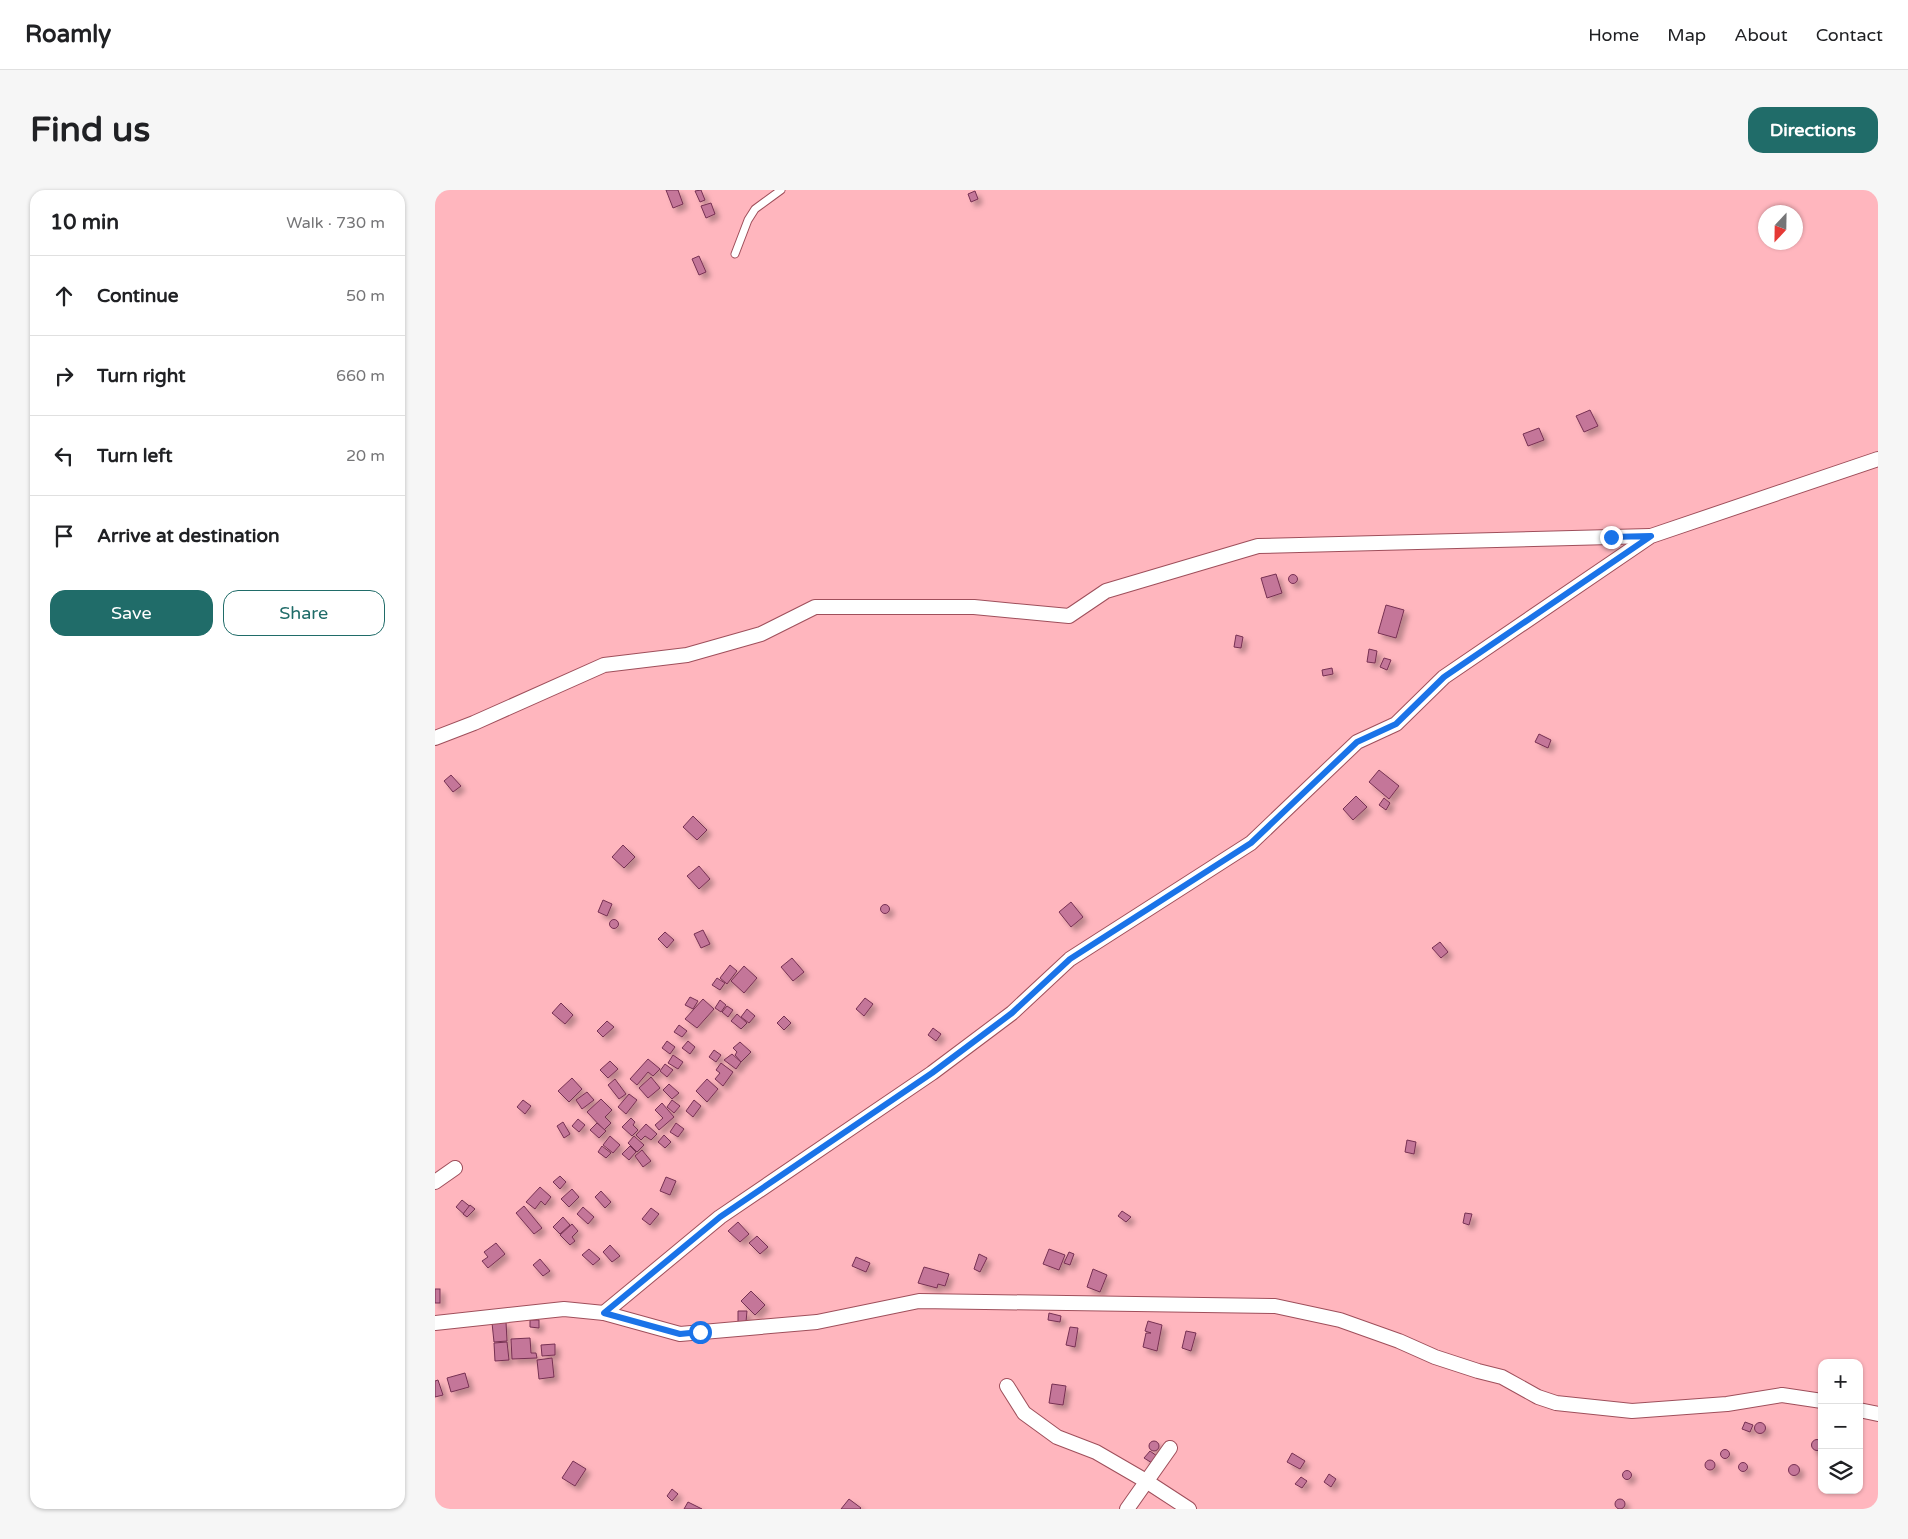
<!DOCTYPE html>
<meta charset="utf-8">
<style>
:root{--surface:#fff;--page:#f6f6f6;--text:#202124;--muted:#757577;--line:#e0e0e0;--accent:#206c69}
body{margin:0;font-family:"Varela Round",sans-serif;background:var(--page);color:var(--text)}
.controls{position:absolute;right:15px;bottom:15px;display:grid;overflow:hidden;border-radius:10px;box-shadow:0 1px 4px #0004}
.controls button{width:45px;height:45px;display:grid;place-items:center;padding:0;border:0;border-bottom:1px solid var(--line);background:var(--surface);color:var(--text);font:25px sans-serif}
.compass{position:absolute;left:1323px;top:15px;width:45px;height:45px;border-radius:50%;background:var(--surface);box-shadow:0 1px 4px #0004;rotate:202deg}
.stop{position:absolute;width:15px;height:15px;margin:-11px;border:4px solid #1a73e8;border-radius:50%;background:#fff}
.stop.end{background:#1a73e8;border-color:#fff;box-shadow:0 1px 5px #0008}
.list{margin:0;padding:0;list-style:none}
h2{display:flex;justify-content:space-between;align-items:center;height:65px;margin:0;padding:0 20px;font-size:21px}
h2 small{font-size:16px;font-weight:400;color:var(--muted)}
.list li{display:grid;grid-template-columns:32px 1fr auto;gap:15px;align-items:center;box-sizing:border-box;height:80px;padding:0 20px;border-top:1px solid var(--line)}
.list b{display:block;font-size:19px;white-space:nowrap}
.list em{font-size:16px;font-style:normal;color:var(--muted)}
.actions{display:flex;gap:10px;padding:15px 20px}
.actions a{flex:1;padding:11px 0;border:1px solid var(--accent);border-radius:15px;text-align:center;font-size:18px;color:var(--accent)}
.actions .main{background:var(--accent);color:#fff}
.icon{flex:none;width:28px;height:28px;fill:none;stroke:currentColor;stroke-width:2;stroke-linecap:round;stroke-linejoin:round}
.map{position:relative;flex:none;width:1443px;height:1319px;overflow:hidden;border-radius:15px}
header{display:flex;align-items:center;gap:30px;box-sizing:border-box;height:70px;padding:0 25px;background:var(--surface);border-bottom:1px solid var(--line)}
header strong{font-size:24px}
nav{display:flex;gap:28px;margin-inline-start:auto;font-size:18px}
.intro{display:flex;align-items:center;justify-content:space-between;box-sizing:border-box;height:120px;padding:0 30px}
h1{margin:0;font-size:35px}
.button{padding:12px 22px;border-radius:15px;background:var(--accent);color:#fff;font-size:18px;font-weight:700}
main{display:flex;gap:30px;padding:0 30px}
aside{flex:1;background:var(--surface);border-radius:15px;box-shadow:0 1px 4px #0004}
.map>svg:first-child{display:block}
.building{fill:#c47699;stroke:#763052;filter:url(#shadow)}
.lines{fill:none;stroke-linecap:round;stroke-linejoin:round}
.service-casing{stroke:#9f4f5b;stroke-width:9}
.minor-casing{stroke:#9f4f5b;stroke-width:16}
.service{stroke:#fff;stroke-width:7}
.minor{stroke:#fff;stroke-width:14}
.route{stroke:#1a73e8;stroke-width:6}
</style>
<header>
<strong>Roamly</strong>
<nav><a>Home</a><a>Map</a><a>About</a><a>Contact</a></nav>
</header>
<div class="intro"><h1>Find us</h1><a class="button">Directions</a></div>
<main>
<aside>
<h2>10 min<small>Walk · 730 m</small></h2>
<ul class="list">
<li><svg class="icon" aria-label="ahead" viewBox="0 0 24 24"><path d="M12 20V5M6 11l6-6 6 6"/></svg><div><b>Continue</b></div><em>50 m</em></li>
<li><svg class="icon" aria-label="right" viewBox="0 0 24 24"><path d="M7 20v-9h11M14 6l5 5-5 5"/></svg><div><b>Turn right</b></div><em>660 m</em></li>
<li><svg class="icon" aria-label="left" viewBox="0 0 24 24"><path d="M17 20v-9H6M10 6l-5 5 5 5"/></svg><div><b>Turn left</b></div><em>20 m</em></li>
<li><svg class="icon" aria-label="arrive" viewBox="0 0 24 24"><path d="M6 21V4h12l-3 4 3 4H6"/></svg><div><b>Arrive at destination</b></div></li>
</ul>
<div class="actions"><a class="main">Save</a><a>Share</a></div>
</aside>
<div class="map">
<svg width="1443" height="1319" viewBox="0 0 1443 1319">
<defs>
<filter id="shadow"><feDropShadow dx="4.5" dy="4.5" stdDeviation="2.5" flood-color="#0004"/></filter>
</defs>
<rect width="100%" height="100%" fill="#ffb6be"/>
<g class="building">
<polygon points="231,0 243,0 248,14 238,18"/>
<polygon points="266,0 270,10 265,12 260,1"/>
<polygon points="540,1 543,9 536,12 533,4"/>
<polygon points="276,13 280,24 271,28 266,16"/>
<polygon points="264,66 271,82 264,85 257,69"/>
<polygon points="1155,220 1163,236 1149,242 1141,226"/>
<polygon points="1104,238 1109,250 1093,256 1088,244"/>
<polygon points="841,384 847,403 832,408 826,388"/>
<circle cx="858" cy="389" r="4.5"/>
<polygon points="951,415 969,420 961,448 943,443"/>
<polygon points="801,445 808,447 806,458 799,457"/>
<polygon points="934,459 942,461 940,473 932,472"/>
<polygon points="949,468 956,470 952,480 945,477"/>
<polygon points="897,478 898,484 888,486 887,480"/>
<polygon points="1104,544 1116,550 1113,558 1100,552"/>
<polygon points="944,580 964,596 954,609 934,592"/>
<polygon points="16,585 26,596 18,602 9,591"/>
<polygon points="921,606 932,617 918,630 908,619"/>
<polygon points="949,608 955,613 951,620 944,615"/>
<polygon points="258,626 272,640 262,650 248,637"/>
<polygon points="188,655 200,667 189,678 177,667"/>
<polygon points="264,676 275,689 264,699 252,686"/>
<polygon points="168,710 177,714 172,726 163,722"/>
<polygon points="636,712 648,727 636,737 624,722"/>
<circle cx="450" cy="719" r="4.5"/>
<circle cx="179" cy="734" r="4.5"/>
<polygon points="268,740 275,754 266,758 259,744"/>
<polygon points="230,742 239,750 232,758 223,749"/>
<polygon points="1005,752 1013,762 1006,768 997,758"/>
<polygon points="357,768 369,782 358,791 346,777"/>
<polygon points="295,775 302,781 292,794 285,788"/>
<polygon points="309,776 322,788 309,803 296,791"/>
<polygon points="282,788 290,793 285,800 277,795"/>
<polygon points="255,807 263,811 258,819 250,815"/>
<polygon points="430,808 438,814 429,826 421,819"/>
<polygon points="268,809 279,819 262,838 250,829"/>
<polygon points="285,810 291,815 286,822 280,818"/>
<polygon points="126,813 138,825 130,834 117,823"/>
<polygon points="292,816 298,820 293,827 287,822"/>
<polygon points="312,819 320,826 314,833 306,827"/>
<polygon points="302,824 312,833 306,839 296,831"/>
<polygon points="349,826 356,833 349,840 342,833"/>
<polygon points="172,831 179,837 168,847 162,841"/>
<polygon points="244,835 252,841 247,847 239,842"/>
<polygon points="498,838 506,844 501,851 493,845"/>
<polygon points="232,851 240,857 235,864 227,858"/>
<polygon points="253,851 260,857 255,864 247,858"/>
<polygon points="305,852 316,862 306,872 300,865 302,862 298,858"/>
<polygon points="279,860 286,865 281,872 274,867"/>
<polygon points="297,864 306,872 301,879 289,870"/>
<polygon points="238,865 248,872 243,879 233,873"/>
<polygon points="213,869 225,879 218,886 213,882 202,895 195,889"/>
<polygon points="175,871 183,879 173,888 165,880"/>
<polygon points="286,873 298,882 288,896 280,889 285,883 281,880"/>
<polygon points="230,874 238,880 232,887 225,881"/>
<polygon points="216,887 225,898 213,908 204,898"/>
<polygon points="137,888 147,899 134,912 123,901"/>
<polygon points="180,889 191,904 184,909 173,895"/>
<polygon points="272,889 283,899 272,912 261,901"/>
<polygon points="234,894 244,903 237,909 228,900"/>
<polygon points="152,902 159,910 147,919 141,910"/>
<polygon points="194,904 202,910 191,924 183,917"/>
<polygon points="166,909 177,920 170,927 176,933 169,940 152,922"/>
<polygon points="88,910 96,916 90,924 82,917"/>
<polygon points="237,910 245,916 239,923 232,917"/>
<polygon points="259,910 266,916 258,927 251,921"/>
<polygon points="227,913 239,927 224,940 220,935 228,928 220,920"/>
<polygon points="196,928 200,932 198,935 203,940 197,946 187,937"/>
<polygon points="143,929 150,935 144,942 137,936"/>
<polygon points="128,932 135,944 129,948 122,936"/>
<polygon points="162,933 171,941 164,948 155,940"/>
<polygon points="241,933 249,939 243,947 235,942"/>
<polygon points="211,934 222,944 216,950 210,946 206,950 201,945"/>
<polygon points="229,945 236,952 230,958 223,952"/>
<polygon points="175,946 185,955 178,963 168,955"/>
<polygon points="199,946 209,955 202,962 193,953"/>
<polygon points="972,950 981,952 979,964 970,962"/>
<polygon points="167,956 176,963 171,968 163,962"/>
<polygon points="195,956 201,962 194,970 187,964"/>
<polygon points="207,960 216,971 208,977 200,966"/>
<polygon points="125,986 131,992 125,999 118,992"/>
<polygon points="231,987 241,991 235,1005 225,1001"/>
<polygon points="105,997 116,1007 110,1015 106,1011 100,1019 91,1012"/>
<polygon points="137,999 144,1007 134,1017 126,1009"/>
<polygon points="166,1001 176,1012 170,1018 160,1007"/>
<polygon points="27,1010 38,1019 32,1027 21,1017"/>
<polygon points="35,1015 40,1019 32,1027 28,1024"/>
<polygon points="89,1016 107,1038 99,1044 81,1023"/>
<polygon points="148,1017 159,1027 153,1034 142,1024"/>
<polygon points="216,1018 224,1024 215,1035 207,1029"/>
<polygon points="687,1021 696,1027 691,1032 683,1026"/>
<polygon points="1030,1023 1037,1024 1034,1035 1028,1033"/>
<polygon points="128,1027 135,1035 125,1044 118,1037"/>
<polygon points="303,1032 314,1044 305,1052 293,1041"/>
<polygon points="137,1034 143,1041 137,1047 140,1051 135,1055 125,1045"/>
<polygon points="322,1046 333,1057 325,1064 314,1053"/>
<polygon points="61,1053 70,1064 53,1078 47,1071 53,1067 49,1062"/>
<polygon points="175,1055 185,1066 177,1072 168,1062"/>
<polygon points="154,1059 165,1069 158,1075 147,1065"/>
<polygon points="614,1059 630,1065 624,1080 608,1074"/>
<polygon points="634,1062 639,1064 635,1075 629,1073"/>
<polygon points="544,1064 552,1068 545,1082 539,1079"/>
<polygon points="421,1067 435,1073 431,1082 417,1076"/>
<polygon points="105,1069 115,1081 108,1086 98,1075"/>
<polygon points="489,1077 514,1084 510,1096 503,1094 502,1098 483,1093"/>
<polygon points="658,1079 672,1085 665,1102 652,1097"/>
<rect x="0" y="1099" width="5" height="14"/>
<polygon points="316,1101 330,1115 320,1125 306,1111"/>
<polygon points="303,1121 312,1121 311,1132 303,1132"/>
<polygon points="614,1123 626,1126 625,1132 613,1130"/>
<polygon points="95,1130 104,1130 104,1138 95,1137"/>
<polygon points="713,1131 727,1135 722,1161 708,1157 711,1143 716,1143 710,1141"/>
<polygon points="71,1132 72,1151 59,1152 57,1133"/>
<polygon points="635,1137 643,1138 640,1157 631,1155"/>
<polygon points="751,1141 761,1143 756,1161 747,1158"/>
<polygon points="95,1148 96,1163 101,1163 102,1168 77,1169 76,1149"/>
<polygon points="72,1152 74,1170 60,1171 59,1153"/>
<polygon points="120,1154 120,1165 107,1166 106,1155"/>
<polygon points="117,1168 119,1187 104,1189 102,1170"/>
<polygon points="30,1183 34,1197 16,1202 12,1188"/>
<polygon points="3,1190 8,1205 0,1207 0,1191"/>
<polygon points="617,1194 631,1196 628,1215 614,1213"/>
<polygon points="1310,1232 1318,1235 1315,1242 1307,1239"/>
<circle cx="1325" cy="1238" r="5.5"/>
<circle cx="1382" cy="1255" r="5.5"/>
<circle cx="719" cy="1256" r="5"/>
<circle cx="1290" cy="1264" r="4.5"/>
<polygon points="715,1261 722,1266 717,1273 709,1268"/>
<polygon points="857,1263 870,1271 865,1279 852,1272"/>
<circle cx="1275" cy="1275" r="5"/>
<polygon points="138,1271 151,1279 140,1296 127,1288"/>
<circle cx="1308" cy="1277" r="4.5"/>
<circle cx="1359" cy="1280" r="5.5"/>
<circle cx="1192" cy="1285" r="4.5"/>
<polygon points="894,1284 901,1289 896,1297 889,1292"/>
<polygon points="866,1287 872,1291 867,1298 860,1294"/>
<polygon points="237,1299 243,1304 237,1311 232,1306"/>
<circle cx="1185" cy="1314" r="5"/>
<polygon points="414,1309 426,1318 425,1319 406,1319"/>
<polygon points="253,1312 267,1319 249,1319"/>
</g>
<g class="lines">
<g class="service-casing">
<polyline id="service" points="300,64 313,30 320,19 346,0"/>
</g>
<g class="minor-casing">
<g id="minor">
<polyline points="0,548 39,533 169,475 252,465 326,444 380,417 539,417 634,426 671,401 823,356 1215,346"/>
<polyline points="0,992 20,978"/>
<polyline points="169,1123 285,1027 497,883 577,823 635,769 816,653 922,552 961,534 1009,487 1216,346 1443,269"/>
<polyline points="0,1133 129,1119 169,1123 245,1144 382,1132 484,1111 840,1116 905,1130 964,1151 1000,1167 1043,1181 1067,1187 1103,1207 1121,1213 1197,1221 1292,1214 1347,1205 1387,1211"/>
<polyline points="572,1196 589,1223 622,1247 661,1262 711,1291 754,1319"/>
<polyline points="1424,1220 1443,1224"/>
<polyline points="692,1319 735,1258"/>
</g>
</g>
<use href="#service" class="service"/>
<use href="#minor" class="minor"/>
</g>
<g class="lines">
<polyline class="route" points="265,1142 245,1144 169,1123 285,1027 497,883 577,823 635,769 816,653 922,552 961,534 1009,487 1216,346 1176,347"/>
</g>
</svg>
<div class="controls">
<button>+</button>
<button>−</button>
<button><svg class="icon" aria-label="layers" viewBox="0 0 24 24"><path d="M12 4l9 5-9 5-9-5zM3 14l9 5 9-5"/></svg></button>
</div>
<svg class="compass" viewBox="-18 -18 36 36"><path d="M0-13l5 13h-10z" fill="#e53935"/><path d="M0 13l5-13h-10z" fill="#757577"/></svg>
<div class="stop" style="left:265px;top:1142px"></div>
<div class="stop end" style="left:1176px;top:347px"></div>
</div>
</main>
